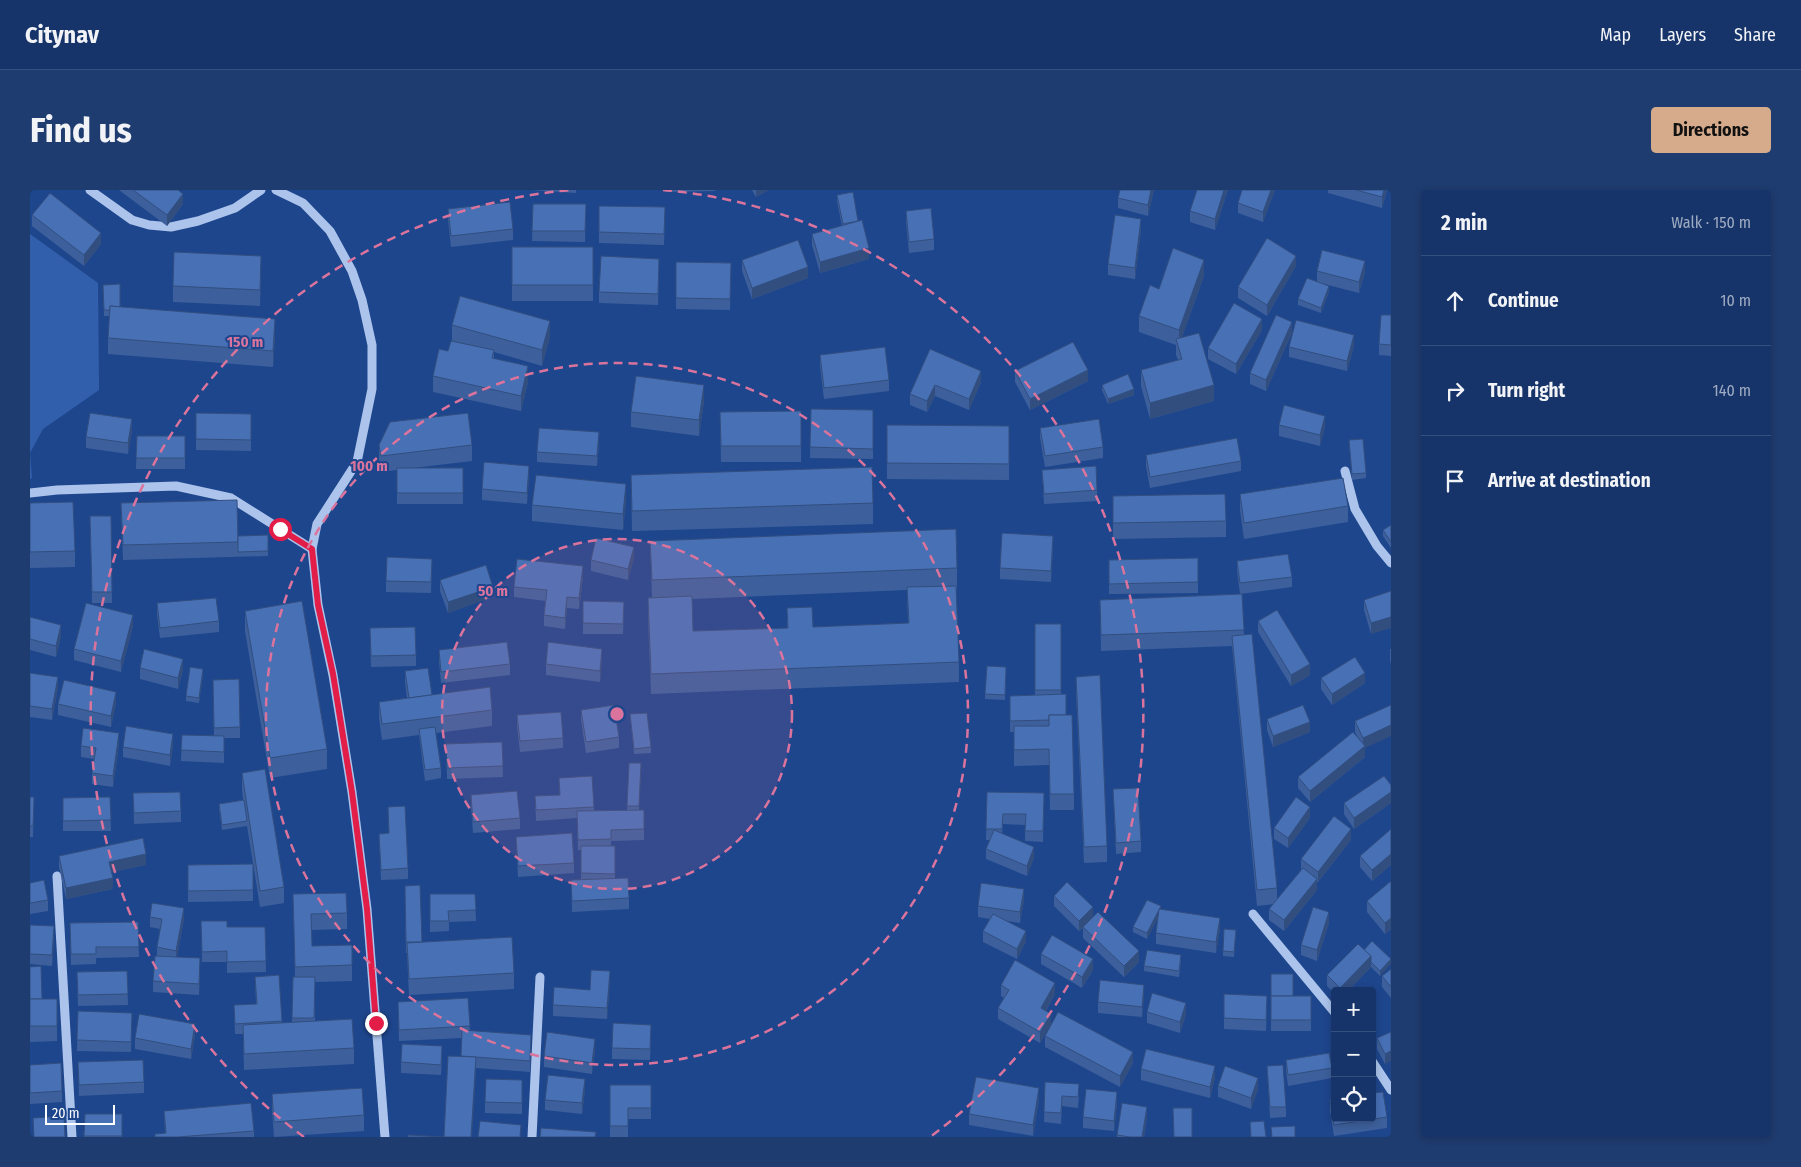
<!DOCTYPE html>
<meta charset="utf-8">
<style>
:root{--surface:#16346a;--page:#1f3c70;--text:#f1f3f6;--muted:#9eaac1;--line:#354f7e;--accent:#d6ab8b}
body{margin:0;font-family:"Fira Sans Condensed",sans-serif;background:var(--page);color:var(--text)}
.controls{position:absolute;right:15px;bottom:15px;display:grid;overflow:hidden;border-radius:5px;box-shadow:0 2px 8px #0003}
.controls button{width:45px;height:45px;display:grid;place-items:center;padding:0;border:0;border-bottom:1px solid var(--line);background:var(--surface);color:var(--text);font:25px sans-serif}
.scale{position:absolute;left:15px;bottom:12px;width:70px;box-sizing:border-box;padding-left:5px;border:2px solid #fff;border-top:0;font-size:14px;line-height:18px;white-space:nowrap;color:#fff;-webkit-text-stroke:4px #1e468d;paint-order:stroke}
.stop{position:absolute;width:15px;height:15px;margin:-11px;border:4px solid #e11d48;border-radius:50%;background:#fff}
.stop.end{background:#e11d48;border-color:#fff;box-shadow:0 1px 5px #0008}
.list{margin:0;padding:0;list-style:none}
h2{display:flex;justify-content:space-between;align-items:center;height:65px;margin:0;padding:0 20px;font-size:21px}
h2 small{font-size:16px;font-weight:400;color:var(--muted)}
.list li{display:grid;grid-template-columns:32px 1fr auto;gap:15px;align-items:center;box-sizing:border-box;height:90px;padding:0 20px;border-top:1px solid var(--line)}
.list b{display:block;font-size:19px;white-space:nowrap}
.list em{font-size:16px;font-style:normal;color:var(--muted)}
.icon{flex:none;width:28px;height:28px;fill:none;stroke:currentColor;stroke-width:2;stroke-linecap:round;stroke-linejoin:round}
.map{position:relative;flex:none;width:1361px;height:947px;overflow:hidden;border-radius:5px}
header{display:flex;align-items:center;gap:30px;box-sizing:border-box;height:70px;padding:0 25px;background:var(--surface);border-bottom:1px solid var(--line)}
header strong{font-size:24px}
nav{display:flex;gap:28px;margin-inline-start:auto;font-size:18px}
.intro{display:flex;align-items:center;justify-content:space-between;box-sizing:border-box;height:120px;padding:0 30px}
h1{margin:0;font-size:35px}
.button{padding:12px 22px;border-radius:5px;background:var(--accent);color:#111;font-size:18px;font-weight:700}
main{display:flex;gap:30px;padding:0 30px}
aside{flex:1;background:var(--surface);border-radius:5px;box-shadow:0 2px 8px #0003}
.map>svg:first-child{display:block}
.green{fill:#325fab}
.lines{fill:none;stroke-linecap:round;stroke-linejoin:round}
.minor{stroke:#acc4ec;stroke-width:9}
.wall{fill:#3d609c;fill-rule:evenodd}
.shaded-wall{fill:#324e7f}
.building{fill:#4770b5;stroke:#324e7f}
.route{stroke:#e11d48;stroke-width:6}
.ring{fill:none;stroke:#da749d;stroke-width:2.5;stroke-dasharray:9 6}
.centre{fill:#da749d;stroke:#1e468d;stroke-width:2.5}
.ring-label{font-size:15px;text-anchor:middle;font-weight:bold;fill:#da749d;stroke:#1e468d;stroke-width:4;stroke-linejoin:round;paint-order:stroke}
</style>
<header>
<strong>Citynav</strong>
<nav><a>Map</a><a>Layers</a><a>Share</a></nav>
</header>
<div class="intro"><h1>Find us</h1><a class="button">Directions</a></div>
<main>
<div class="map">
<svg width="1361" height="947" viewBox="0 0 1361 947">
<rect width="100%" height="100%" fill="#1e468d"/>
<polygon class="green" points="0,44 68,93 69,200 13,239 0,263 2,288 0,289"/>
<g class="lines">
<g class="minor">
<polyline points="60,0 102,30 119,35 141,37 168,31 205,18 231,0"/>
<polyline points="246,0 273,13 300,41 322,81 332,110 342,155 342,199 327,272 287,334 282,359 288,415 303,485 322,602 337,719 355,947"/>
<polyline points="1315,281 1325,319 1347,356 1361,373"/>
<polyline points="0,303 27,300 146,296 201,308 282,359"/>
<polyline points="27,686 42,947"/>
<polyline points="1223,724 1305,823"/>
<polyline points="1342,871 1361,900"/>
<polyline points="502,947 510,787"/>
</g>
</g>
<g class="wall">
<polygon points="89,0 148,0 153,14 137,36"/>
<polygon points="501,0 546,0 546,3"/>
<polygon points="635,0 685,0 685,1 635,2"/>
<polygon points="722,0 739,0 726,7"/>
<polygon points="1124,0 1118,26 1088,18 1088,8"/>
<polygon points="1167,0 1198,0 1185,40 1160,32 1160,21"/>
<polygon points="1245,0 1233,32 1208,23 1208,13"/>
<polygon points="1298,0 1357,0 1352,18 1298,3"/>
<polygon points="807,5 828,31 839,69 790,83 782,55 782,44 812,36 807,11"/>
<polygon points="503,14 556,14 555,52 502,51"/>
<polygon points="569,16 635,17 634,55 569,53"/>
<polygon points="418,19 483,39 483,50 421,57 418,30"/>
<polygon points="876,21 904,49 904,60 879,63 876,32"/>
<polygon points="2,25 71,54 54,76 2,36"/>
<polygon points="1111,39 1105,89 1078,85 1078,74"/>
<rect x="482" y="57" width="81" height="54"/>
<polygon points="712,70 778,88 722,109 712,81"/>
<polygon points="646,72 701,73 700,120 646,119"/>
<polygon points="1266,76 1237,126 1208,108 1208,97"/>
<polygon points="629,79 628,115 569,113 569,102"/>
<polygon points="231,81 230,116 143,112 143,96"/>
<polygon points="1287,81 1335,82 1329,103 1294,94 1299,102 1291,123 1268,115 1268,109 1287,91"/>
<polygon points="1174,86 1152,147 1184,211 1120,229 1111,196 1111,180 1148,170 1146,165 1146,155 1109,142 1109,126 1129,99"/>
<polygon points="73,95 90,117 245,145 243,177 78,164 78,148 80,126 74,126"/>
<polygon points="1361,125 1361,166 1349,165 1349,154"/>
<polygon points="422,135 520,147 512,176 464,162 464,168 498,192 491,221 403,202 403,186 418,161 422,151"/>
<polygon points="1232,140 1206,184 1178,169 1178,158"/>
<polygon points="1262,143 1236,201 1220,194 1220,183"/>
<polygon points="1324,156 1317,181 1259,167 1259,157"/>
<polygon points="900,159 951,192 939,220 905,206 897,222 880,215 880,204"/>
<polygon points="790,165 859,190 859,201 794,209 790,176"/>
<polygon points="985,181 1058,191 1000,220 985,192"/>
<polygon points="1072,195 1104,205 1078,214 1072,200"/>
<polygon points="674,211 669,246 601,237 601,222"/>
<polygon points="781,219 843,220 843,269 780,268"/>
<polygon points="771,221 771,272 691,272 690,222"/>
<polygon points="166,223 221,224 221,261 166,260"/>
<polygon points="857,235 979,236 979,290 857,289"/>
<polygon points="1249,235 1295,237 1290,256 1249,246"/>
<polygon points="1010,238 1073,257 1073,268 1015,277 1010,248"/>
<polygon points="102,240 98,264 56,258 56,247"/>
<polygon points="107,246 155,246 155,279 106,279"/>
<polygon points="1319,250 1336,283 1336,288 1322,290"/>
<polygon points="569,253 567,276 507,272 507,262"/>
<polygon points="349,255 442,255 442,271 383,278 433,278 433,314 367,314 367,280 351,282 349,271"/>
<polygon points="1116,265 1211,271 1211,281 1120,298 1116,276"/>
<polygon points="1012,280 1067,300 1067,311 1014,314"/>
<polygon points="601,285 843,313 843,334 602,341"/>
<polygon points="499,287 497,314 452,310 452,299"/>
<polygon points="1210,304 1318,316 1318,332 1214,349 1210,320"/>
<polygon points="1083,306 1196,331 1196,347 1083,349"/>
<polygon points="596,310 593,340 502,331 502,315"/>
<polygon points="0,313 45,361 45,377 0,378"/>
<polygon points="91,313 208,346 238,345 238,366 93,370"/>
<polygon points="60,326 81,326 82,413 62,413"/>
<polygon points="1361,335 1361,358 1353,346 1353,340"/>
<path d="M620,351L927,378V399H926L929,472V492L621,504L618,428V408L622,407ZM877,400L878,433L783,437L757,418V438L663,441L662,409Z"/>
<polygon points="1023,357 1021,392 970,389 970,378"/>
<polygon points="604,368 598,390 561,381 561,370"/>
<polygon points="1168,368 1168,403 1079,404 1079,370"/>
<polygon points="402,369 401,403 356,402 356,391"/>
<polygon points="1207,371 1262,387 1262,397 1210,404 1207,381"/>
<polygon points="553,387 549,419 537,418 535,439 514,436 514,425 516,411 484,407 484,397"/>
<polygon points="410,390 463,407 418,423 410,401"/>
<polygon points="1361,401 1341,444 1334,420 1334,410"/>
<polygon points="1212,404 1214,445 1247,698 1247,709 1271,680 1271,669 1321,650 1288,692 1287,692 1287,700 1254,741 1239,730 1239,719 1243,714 1227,716 1202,456 1071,461 1070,410"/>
<polygon points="553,411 594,412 593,444 553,444"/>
<polygon points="127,413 189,431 189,442 130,448 127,424"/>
<polygon points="215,421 297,559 297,579 240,588 215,441"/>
<polygon points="0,427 31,446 26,467 0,460"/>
<polygon points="1228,431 1280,485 1261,496 1228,442"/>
<polygon points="1005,434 1031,434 1031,505 1036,525 1044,604 1044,620 1020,620 1019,575 984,576 984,542 980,542 980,506 1005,505"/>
<polygon points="103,436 91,482 44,470 44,459"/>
<polygon points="340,449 386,465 386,476 341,477"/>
<polygon points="1360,459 1361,459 1361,475 1360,470"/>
<polygon points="409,460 480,474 480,485 411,493 409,471"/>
<polygon points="572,469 570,492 516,485 516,474"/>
<polygon points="976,477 975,510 955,509 955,504"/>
<polygon points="110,478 153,479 148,499 110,489"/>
<polygon points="375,481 402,505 462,520 462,536 406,543 411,578 411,588 395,591 389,545 352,550 349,528 349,512 377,509 375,492"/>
<polygon points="0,483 28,498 22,530 0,527"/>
<polygon points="173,484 169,513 156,511 156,506"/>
<polygon points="1046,487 1077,656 1077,672 1054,673 1046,502"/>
<polygon points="1291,488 1335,493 1302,515 1291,499"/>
<polygon points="183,501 210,537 210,548 194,548 194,573 151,571 152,545 184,546"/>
<polygon points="86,513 81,537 28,525 28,514"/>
<polygon points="1361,515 1335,558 1335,567 1280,612 1268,598 1268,587 1328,548 1325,542 1325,531"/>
<polygon points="551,520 589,547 589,558 556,563 551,530"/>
<polygon points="600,524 621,557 621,563 604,564"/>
<polygon points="487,525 533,548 533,558 490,562 487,536"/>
<polygon points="1237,529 1280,542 1243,557 1237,540"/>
<polygon points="472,552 473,587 417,589 416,554"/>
<polygon points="89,554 83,597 62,594 62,583 64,569 51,567 51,556"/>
<polygon points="143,555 140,576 93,567 93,557"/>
<polygon points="599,573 611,573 609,620 614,620 614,650 581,651 581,656 585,656 585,688 599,708 599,719 542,722 541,690 551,690 551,660 548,660 547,628 506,631 505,606 530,605 529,588 564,617 564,621 597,620"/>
<polygon points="212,583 254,697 254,713 230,717 217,636 192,640 189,619 189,614 213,610 212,599"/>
<polygon points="1361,595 1361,613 1324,639 1314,624 1314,613"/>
<polygon points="1083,599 1111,651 1111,662 1086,664"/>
<polygon points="957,602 1014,603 1013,652 995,651 995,635 973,634 972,644 1004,668 997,686 956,669 956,659 960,650 956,650"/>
<polygon points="103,603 151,621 151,632 104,634"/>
<polygon points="441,605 490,628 490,639 443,643 441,616"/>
<polygon points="0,607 4,607 3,647 0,647"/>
<polygon points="80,607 81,641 33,641 33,608"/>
<polygon points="358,617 378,678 378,689 351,690 349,644 359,643"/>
<polygon points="1280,628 1258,658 1244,649 1244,638"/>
<polygon points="1361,639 1361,675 1342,691 1330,677 1330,666"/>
<polygon points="486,647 544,673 544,683 488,687"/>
<polygon points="29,666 116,675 82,682 83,699 36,709 29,677"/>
<polygon points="223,674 223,711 158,712 158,675"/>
<polygon points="1361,691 1361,739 1355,744 1337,722 1337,711"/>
<polygon points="0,693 18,710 18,721 0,724"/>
<polygon points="375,696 392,752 484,783 484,799 379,805 377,763 376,763"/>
<polygon points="263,704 317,723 317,739 282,740 282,756 322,775 322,791 285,792 285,831 324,858 324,874 214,880 213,844 205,844 204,815 226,814 225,787 249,785 252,833 262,832 263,787 265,787"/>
<polygon points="400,704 445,704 446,731 419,732 419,741 400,742"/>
<polygon points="1024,706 1063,727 1109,772 1094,787 1053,748 1053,738 1049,741 1024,716"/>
<polygon points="994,710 990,733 978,731 996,751 987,769 953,752 953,741 960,729 948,727 948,716"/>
<polygon points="1131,719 1190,739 1186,763 1126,754 1126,743 1128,727 1117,749 1103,742 1103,737"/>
<polygon points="120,727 154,729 147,767 170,779 169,805 123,802 123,791 127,766 127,757 130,739 120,737"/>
<polygon points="171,731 197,737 235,737 236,782 197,783 197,772 172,772"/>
<polygon points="108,732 109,767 66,768 66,774 41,775 40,733"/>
<polygon points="1299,733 1287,771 1271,765 1271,755"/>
<polygon points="0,735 24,747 22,776 0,774"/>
<polygon points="1206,740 1204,767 1193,766 1193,761"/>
<polygon points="1334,760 1361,769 1350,786 1341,777 1318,801 1305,801 1305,804 1297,796 1297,785"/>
<polygon points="1011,764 1063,780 1052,798 1011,774"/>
<polygon points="1151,771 1149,787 1114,781 1114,776"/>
<polygon points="0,777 12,809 27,809 27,851 0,852"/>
<polygon points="1361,779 1361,808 1352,797 1352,786"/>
<polygon points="97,781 98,815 48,816 47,782"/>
<polygon points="1241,784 1263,806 1281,806 1281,841 1241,841"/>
<polygon points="580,792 577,829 523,826 523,815"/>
<polygon points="971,795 1025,804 1016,821 1021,834 1010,853 968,829 968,818 974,808 971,806"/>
<polygon points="1114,806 1112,827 1068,823 1068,812"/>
<polygon points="438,808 440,841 501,856 500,882 446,878 414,947 431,866 432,848 369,851 368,812"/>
<polygon points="1237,817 1236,841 1194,839 1194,828"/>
<polygon points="48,821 102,834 101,862 47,861"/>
<polygon points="1117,822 1156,824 1150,843 1117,833"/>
<polygon points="1361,842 1355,874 1347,859 1347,848"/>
<polygon points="165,845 161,869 105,859 105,848"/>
<polygon points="621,846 620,870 582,869 582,858"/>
<polygon points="1015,846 1103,873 1090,897 1015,857"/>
<polygon points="565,860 562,884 514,877 514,866"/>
<polygon points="412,867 411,885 371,883 371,872"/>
<polygon points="1256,870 1302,878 1302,888 1305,887 1305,907 1301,894 1301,889 1302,888 1258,896 1256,881"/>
<polygon points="48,872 114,892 114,903 49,906"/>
<polygon points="0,875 32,901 32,912 0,914"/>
<polygon points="1237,876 1256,917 1256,927 1240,928"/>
<polygon points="1111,879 1185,887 1180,908 1111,890"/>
<polygon points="492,890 492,924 455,923 455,912"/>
<polygon points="1015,892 1049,905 1048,918 1032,916 1031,934 1014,932"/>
<polygon points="580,895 621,895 621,929 598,929 598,947 580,947"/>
<polygon points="1188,896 1228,899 1221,919 1188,907"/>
<polygon points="555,900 552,924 515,920 515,910"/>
<polygon points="242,904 334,925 334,941 244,947 242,920"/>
<polygon points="1009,909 1003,946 939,935 939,924"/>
<polygon points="1300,910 1357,927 1357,938 1304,946 1300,921"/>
<polygon points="1087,913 1084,941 1053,938 1053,927"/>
<polygon points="134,921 224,941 224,947 125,947 135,943"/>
<polygon points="55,924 92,924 92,947 54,947"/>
<polygon points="1117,927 1114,947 1087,947 1087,945"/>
</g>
<g class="shaded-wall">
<polygon points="726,0 739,0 726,7"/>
<polygon points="1121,0 1124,0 1118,26 1118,15"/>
<polygon points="1194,0 1198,0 1185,40 1185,29"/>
<polygon points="1241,0 1245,0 1233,32 1233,22"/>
<polygon points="1354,0 1357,0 1352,18 1352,7"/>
<polygon points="153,4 153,14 137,36 137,25"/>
<polygon points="1111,29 1111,39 1105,89 1105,78"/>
<polygon points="71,43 71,54 54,76 54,65"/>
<polygon points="839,58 839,69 790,83 790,72"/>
<polygon points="231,66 231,81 230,116 230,100"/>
<polygon points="1266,66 1266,76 1237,126 1237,115"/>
<polygon points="1174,70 1174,86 1149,156 1149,140"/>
<polygon points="1335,71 1335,82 1329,103 1329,92"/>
<polygon points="778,77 778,88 722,109 722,98"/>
<polygon points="1299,96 1299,102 1291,123 1291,118"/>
<polygon points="245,129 245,145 243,177 243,161"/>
<polygon points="1232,129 1232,140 1206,184 1206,174"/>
<polygon points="520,131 520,147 512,176 512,160"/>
<polygon points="1262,132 1262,143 1236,201 1236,190"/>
<polygon points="1324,145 1324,156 1317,181 1317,171"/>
<polygon points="498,176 498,192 491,221 491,206"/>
<polygon points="1058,180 1058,191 1000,220 1000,209"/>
<polygon points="951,181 951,192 939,220 939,209"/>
<polygon points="674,195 674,211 669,246 669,230"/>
<polygon points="905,195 905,206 897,222 897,211"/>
<polygon points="1184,195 1184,211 1120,229 1120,213"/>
<polygon points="1104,199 1104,205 1078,214 1078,209"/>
<polygon points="1295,226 1295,237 1290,256 1290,245"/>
<polygon points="102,229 102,240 98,264 98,253"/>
<polygon points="569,242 569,253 567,276 567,266"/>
<polygon points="499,276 499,287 497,314 497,303"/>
<polygon points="596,294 596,310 593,340 593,324"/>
<polygon points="1023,346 1023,357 1021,392 1021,381"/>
<polygon points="604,357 604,368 598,390 598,379"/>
<polygon points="553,376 553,387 549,419 549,408"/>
<polygon points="463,397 463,407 418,423 418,412"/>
<polygon points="537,407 537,418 535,439 535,428"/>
<polygon points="103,425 103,436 91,482 91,471"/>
<polygon points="1361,427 1361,438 1341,444 1341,433"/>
<polygon points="31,435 31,446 26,467 26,456"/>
<polygon points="572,459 572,469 570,492 570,481"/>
<polygon points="153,469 153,479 148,499 148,488"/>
<polygon points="1280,474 1280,485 1261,496 1261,485"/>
<polygon points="173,479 173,484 169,513 169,508"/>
<polygon points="1335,483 1335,493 1302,515 1302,504"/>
<polygon points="28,487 28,498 22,530 22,519"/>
<polygon points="86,502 86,513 81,537 81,526"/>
<polygon points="1280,532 1280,542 1243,557 1243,546"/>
<polygon points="1361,535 1361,546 1335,558 1335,567 1280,612 1280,601 1333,557 1333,548"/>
<polygon points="89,543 89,554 83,597 83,586"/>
<polygon points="143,544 143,555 140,576 140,565"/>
<polygon points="1361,602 1361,613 1324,639 1324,628"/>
<polygon points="1280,617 1280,628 1258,658 1258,648"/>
<polygon points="1321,639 1321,650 1288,692 1288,682"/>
<polygon points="1004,657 1004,668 997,686 997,676"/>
<polygon points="116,664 116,675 79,683 79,672"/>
<polygon points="1361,664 1361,675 1342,691 1342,680"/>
<polygon points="83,688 83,699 36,709 36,698"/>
<polygon points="1287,689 1287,700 1254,741 1254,730"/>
<polygon points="994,699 994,710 990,733 990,722"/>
<polygon points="1131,716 1131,722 1117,749 1117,743"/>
<polygon points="1063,717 1063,728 1049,741 1049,731"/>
<polygon points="154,718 154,729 146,772 146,761"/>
<polygon points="1299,722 1299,733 1287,771 1287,760"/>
<polygon points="1190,728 1190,739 1186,763 1186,752"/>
<polygon points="1361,728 1361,739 1355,744 1355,733"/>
<polygon points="24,736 24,747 22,776 22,765"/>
<polygon points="996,741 996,751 987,769 987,759"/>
<polygon points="1109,761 1109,772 1094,787 1094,776"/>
<polygon points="1341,766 1341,777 1318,801 1310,801 1310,798"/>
<polygon points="170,768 170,779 169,805 169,794"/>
<polygon points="1063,769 1063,780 1052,798 1052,787"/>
<polygon points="1361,769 1361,774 1350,786 1350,781"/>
<polygon points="580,781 580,792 577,829 577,818"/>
<polygon points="1025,793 1025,804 1011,829 1011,818"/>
<polygon points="1114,795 1114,806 1112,827 1112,817"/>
<polygon points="1156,813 1156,824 1150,843 1150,832"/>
<polygon points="1021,824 1021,834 1010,853 1010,842"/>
<polygon points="165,834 165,845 161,869 161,859"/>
<polygon points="501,845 501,856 500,882 500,871"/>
<polygon points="565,849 565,860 562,884 562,873"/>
<polygon points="1361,861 1361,871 1355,874 1355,864"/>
<polygon points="1103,862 1103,873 1090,897 1090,886"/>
<polygon points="446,867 446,883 442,947 441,947"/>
<polygon points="1185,876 1185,887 1180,908 1180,897"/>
<polygon points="1228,888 1228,899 1221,919 1221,908"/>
<polygon points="555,889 555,900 552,924 552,913"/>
<polygon points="1009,898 1009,909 1003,946 1003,935"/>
<polygon points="1087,902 1087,913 1084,941 1084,931"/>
<polygon points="1117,917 1117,927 1114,947 1112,947"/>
</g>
<g class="building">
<polygon points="103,0 148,0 153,4 137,25"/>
<polygon points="1090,0 1121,0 1118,15 1088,8"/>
<polygon points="1167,0 1194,0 1185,29 1160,21"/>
<polygon points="1212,0 1241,0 1233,22 1208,13"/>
<polygon points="1326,0 1354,0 1352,7"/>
<polygon points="823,2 828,31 813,34 807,5"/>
<polygon points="20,3 71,43 54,65 2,25"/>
<polygon points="480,12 483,39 421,46 418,19"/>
<polygon points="503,14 556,14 555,41 502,41"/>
<polygon points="569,16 635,17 634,44 569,42"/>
<polygon points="901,18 904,49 879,52 876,21"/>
<polygon points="1085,25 1111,29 1105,78 1078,74"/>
<polygon points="832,30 839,58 790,72 782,44"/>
<polygon points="1237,48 1266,66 1237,115 1208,97"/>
<polygon points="768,50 778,77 722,98 712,70"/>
<rect x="482" y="57" width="81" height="38"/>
<polygon points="1143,58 1174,70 1149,140 1109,126 1120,95 1129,99"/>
<polygon points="1292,60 1335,71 1329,92 1287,81"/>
<polygon points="144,62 231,66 230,100 143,96"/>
<polygon points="571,66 629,69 628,104 569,102"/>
<polygon points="646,72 701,73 700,109 646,108"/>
<polygon points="1277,88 1299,96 1291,118 1268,109"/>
<polygon points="90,94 90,117 80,116 80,120 74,120 73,95"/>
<polygon points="430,106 520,131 512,160 422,135"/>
<polygon points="1204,113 1232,129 1206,174 1178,158"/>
<polygon points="80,116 245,129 243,161 78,148"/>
<polygon points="1246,125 1262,132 1236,190 1220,183"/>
<polygon points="1351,125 1361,125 1361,155 1349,154"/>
<polygon points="1266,130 1324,145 1317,171 1259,157"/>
<polygon points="1169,143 1184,195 1120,213 1111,180 1152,169 1146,149"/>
<polygon points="421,151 464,160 462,168 498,176 491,206 403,186 409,159 418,161"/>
<polygon points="1043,152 1058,180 1000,209 985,181"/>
<polygon points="855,157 859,190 794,198 790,165"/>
<polygon points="900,159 951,181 939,209 905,195 897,211 880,204"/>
<polygon points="1098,184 1104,199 1078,209 1072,195"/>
<polygon points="606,186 674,195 669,230 601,222"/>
<polygon points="1254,215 1295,226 1290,245 1249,235"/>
<polygon points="781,219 843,220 843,259 780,257"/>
<polygon points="771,221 771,256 691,256 690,222"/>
<polygon points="60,223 102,229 98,253 56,247"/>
<polygon points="166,223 221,224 221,250 166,249"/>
<polygon points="438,223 442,255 351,266 349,255 360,232"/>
<polygon points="1069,229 1073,257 1015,266 1010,238"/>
<polygon points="857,235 979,236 979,274 857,273"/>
<polygon points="509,238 569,242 567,266 507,262"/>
<polygon points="107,246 155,246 155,268 106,268"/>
<polygon points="1207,248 1211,271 1120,287 1116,265"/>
<polygon points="1333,249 1336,283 1322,284 1319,250"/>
<polygon points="454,272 499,276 497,303 452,299"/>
<polygon points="1066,276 1067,300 1014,304 1012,280"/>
<polygon points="842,277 843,313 602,321 601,285"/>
<rect x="367" y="278" width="66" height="25"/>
<polygon points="506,285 596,294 593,324 502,315"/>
<polygon points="1313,288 1318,316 1214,333 1210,304"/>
<polygon points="1195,304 1196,331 1083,333 1083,306"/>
<polygon points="207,310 208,352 93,355 91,313"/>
<polygon points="43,312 45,361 0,362 0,313"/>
<polygon points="60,326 81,326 82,402 62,402"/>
<polygon points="1361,335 1361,352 1353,340"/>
<polygon points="926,339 927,378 622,390 620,351"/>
<polygon points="972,343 1023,346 1021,381 970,378"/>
<polygon points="238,345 238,361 208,362 208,346"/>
<polygon points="566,348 604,357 598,379 561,370"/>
<polygon points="1258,364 1262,387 1210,393 1207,371"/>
<polygon points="357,367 402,369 401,392 356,391"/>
<polygon points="1168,368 1168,392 1079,394 1079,370"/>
<polygon points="487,369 553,376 549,408 537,407 535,428 514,425 517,400 484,397"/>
<polygon points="456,375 463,397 418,412 410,390"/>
<polygon points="926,396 929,472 621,484 618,408 662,406 663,441 758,438 757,418 782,417 783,437 879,433 877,397"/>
<polygon points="1361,401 1361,427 1341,433 1334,410"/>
<polygon points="1212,404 1214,440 1071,445 1070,410"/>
<polygon points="186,408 189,431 130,438 127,413"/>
<polygon points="272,411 297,559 240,568 215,421"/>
<polygon points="553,411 594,412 593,434 553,433"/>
<polygon points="56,413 103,425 91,471 44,459"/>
<polygon points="1247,420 1280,474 1261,485 1228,431"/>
<polygon points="0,427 31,435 26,456 0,449"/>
<rect x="1005" y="434" width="26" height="66"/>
<polygon points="385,437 386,465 341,466 340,438"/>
<polygon points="1222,444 1247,698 1227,700 1202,446"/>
<polygon points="477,452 480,474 411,482 409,460"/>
<polygon points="518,452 572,459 570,481 516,474"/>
<polygon points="114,459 153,469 148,488 110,478"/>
<polygon points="1325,467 1335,483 1302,504 1291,488"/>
<polygon points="957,476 976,477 975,505 955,504"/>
<polygon points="160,477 173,479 169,508 156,506"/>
<polygon points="398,478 402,505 379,508 375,481"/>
<polygon points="0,483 28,487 22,519 0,516"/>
<polygon points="1070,485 1077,656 1054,657 1046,487"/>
<polygon points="209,489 210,537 184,538 183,490"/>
<polygon points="34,490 86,502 81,526 28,514"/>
<polygon points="460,497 462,520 352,534 349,512"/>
<polygon points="1036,504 1036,525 1019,525 1019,530 980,531 980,506"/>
<polygon points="584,515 589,547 556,552 551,520"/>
<polygon points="1273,515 1280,532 1243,546 1237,529"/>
<polygon points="1361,515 1361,535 1333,548 1325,531"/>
<polygon points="531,522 533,548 490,551 487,525"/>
<polygon points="617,523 621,557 604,559 600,524"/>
<polygon points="1019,525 1042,525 1044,604 1020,604 1019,559 984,560 984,536 1019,536"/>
<polygon points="96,536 143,544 140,565 93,557"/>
<polygon points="405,537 411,578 395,580 389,539"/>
<polygon points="53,538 89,543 83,586 62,583 66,558 51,556"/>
<polygon points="1323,542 1335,556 1280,601 1268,587"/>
<polygon points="152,545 194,546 194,562 151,560"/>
<polygon points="472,552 473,576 417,578 416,554"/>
<polygon points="599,573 611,573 609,616 597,616"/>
<polygon points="235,579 254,697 230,701 212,583"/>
<polygon points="562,586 564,617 506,620 505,606 530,605 529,588"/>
<polygon points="1354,586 1361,595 1361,602 1324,628 1314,613"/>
<polygon points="1108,598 1111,651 1086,653 1083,599"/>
<polygon points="487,601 490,628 443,632 441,605"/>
<polygon points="150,602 151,621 104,623 103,603"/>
<polygon points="957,602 1014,603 1013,641 995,641 996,624 973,624 972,639 956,639"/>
<polygon points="0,607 4,607 3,636 0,636"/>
<polygon points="80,607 81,630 33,631 33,608"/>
<polygon points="1266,607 1280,617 1258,648 1244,638"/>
<polygon points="214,610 217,631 192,635 189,614"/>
<polygon points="375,616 378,678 351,680 349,644 359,643 358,617"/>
<polygon points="614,620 614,639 581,640 581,649 548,650 547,621"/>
<polygon points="1304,626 1321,639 1288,682 1271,669"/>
<polygon points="1361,639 1361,664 1342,680 1330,666"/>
<polygon points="964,640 1004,657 997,676 956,659"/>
<polygon points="542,643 544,673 488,676 486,647"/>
<polygon points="113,648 116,664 79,672 83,688 36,698 29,666"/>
<polygon points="551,656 585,656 585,684 551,683"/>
<polygon points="223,674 223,700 158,701 158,675"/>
<polygon points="1273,678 1287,689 1254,730 1239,719"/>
<polygon points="598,688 599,708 542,711 541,690"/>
<polygon points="14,690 18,710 0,713 0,693"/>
<polygon points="1361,691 1361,728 1355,733 1337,711"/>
<polygon points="1037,692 1063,717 1049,731 1024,706"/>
<polygon points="951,693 994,699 990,722 948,716"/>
<polygon points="390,695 392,752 376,752 375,696"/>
<polygon points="316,703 317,723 281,724 282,756 322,755 322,775 265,777 263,704"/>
<polygon points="400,704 445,704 446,720 418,721 419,731 400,731"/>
<polygon points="1117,710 1131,716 1117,743 1103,737"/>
<polygon points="122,713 154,718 146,761 127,757 132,729 120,727"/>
<polygon points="1283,717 1299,722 1287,760 1271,755"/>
<polygon points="1129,719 1190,728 1186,752 1126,743"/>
<polygon points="1068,722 1109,761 1094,776 1053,737"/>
<polygon points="963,724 996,741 987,759 953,741"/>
<polygon points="171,731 197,731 197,737 235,737 236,771 197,772 197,761 172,762"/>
<polygon points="108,732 109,757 66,757 66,764 41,764 40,733"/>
<polygon points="0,735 24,736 22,765 0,764"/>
<polygon points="1194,739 1206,740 1204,762 1193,761"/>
<polygon points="1022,745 1063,769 1052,787 1011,764"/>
<polygon points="482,747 484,783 379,789 377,753"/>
<polygon points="1342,751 1361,769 1350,781 1341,772 1341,766 1334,760"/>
<polygon points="1328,754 1341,766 1310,798 1297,785"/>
<polygon points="1117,760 1151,765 1149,781 1114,776"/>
<polygon points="125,766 170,768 169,794 123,791"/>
<polygon points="985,770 1025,793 1011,818 1021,824 1010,842 968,818 979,800 971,795"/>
<polygon points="11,776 12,809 0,809 0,777"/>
<polygon points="1361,779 1361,797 1352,786"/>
<polygon points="561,780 580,781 577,818 523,815 524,797 560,800"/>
<polygon points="97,781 98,804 48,805 47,782"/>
<rect x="1241" y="784" width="22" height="22"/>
<polygon points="249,785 252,831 205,834 204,815 227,814 225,787"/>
<polygon points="263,787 285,787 284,828 262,828"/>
<polygon points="1070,790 1114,795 1112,817 1068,812"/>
<polygon points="1122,803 1156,813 1150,832 1117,822"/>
<polygon points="1194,804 1237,806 1236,830 1194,828"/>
<rect x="1241" y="806" width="40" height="24"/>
<polygon points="438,808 440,836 369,840 368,812"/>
<rect x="0" y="809" width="27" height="27"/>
<polygon points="48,821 102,823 101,852 47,850"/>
<polygon points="1028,822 1103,862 1090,886 1015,846"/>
<polygon points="109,824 165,834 161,859 105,848"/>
<polygon points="322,829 324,858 214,864 213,835"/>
<polygon points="583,833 621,835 620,859 582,858"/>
<polygon points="432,840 501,845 500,871 431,866"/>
<polygon points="517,842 565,849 562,873 514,866"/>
<polygon points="1361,842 1361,861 1355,864 1347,848"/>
<polygon points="372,854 412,856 411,875 371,872"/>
<polygon points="1116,859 1185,876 1180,897 1111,879"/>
<polygon points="1299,863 1302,878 1258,885 1256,870"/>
<polygon points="418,866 446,867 441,947 378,947 378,945 414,947"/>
<polygon points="113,870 114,892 49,895 48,872"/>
<polygon points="31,873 32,901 0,903 0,875"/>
<polygon points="1253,875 1256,917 1240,917 1237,876"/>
<polygon points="1195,876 1228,888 1221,908 1188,896"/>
<polygon points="518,885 555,889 552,913 515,910"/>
<polygon points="946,887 1009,898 1003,935 939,924"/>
<polygon points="1305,887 1305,901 1301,889"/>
<polygon points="456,889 492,890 492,913 455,912"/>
<polygon points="1015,892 1049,894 1048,907 1032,906 1031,923 1014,922"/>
<polygon points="580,895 621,895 621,918 598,918 598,936 580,936"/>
<polygon points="332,898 334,925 244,932 242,904"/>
<polygon points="1056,899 1087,902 1084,931 1053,927"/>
<polygon points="1353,902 1357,927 1304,935 1300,910 1305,909 1305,928 1342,928 1342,903"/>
<polygon points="221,913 224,941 148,947 125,947 125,944 136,943 134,921"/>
<polygon points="1092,913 1117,917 1112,947 1100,947 1087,945"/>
<polygon points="1143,918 1162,918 1162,947 1144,947"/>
<polygon points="55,924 92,924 92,946 54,946"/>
<polygon points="34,926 35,947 4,947 3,928"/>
<polygon points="450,931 491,935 490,947 448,947"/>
<polygon points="1234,931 1236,947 1221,947 1220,932"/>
<polygon points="1265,936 1265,947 1242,947 1241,937"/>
<polygon points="511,938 566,942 565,947 510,947"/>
</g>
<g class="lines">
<polyline class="route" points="250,339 282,359 288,415 303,484 322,602 337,719 346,833"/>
</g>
<circle cx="587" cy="524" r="175" fill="#da749d" fill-opacity=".12"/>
<g class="ring">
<circle cx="587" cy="524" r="175"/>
<circle cx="587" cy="524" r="351"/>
<path d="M274 947A526 526 0 0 1 541 0M633 0A526 526 0 0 1 900 947"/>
</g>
<circle cx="587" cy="524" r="8" class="centre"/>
<g class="ring-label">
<text x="215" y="157">150 m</text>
<text x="339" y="281">100 m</text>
<text x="463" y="406">50 m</text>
</g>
</svg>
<div class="controls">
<button>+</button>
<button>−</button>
<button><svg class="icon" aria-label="locate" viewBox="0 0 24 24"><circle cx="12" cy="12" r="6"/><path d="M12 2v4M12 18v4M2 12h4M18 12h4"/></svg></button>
</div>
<div class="scale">20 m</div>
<div class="stop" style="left:250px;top:339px"></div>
<div class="stop end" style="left:346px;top:833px"></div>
</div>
<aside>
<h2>2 min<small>Walk · 150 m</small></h2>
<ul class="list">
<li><svg class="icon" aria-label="ahead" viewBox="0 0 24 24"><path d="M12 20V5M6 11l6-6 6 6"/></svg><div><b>Continue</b></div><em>10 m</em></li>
<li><svg class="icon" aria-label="right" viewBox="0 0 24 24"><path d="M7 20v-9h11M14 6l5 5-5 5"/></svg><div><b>Turn right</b></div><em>140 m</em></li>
<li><svg class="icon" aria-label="arrive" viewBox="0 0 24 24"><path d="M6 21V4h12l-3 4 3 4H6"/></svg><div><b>Arrive at destination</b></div></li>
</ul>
</aside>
</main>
